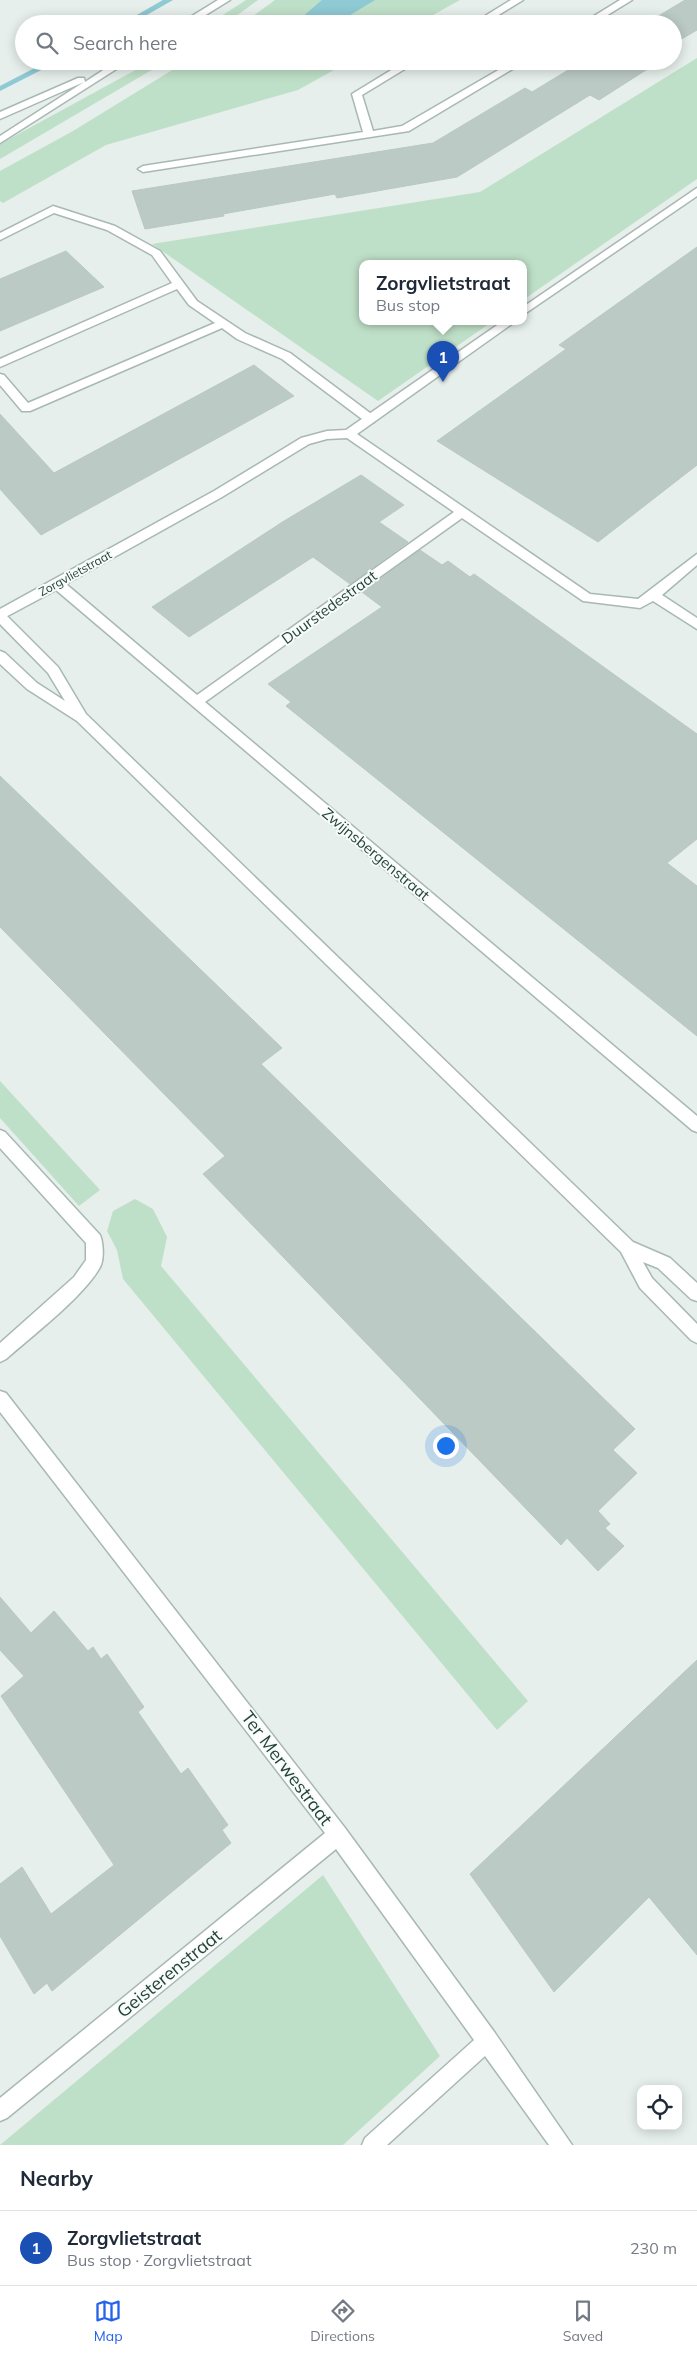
<!DOCTYPE html>
<meta charset="utf-8">
<style>
:root{--surface:#fff;--page:#f2f2f3;--text:#1f2937;--muted:#747a83;--line:#e0e1e3;--accent:#2563eb}
body{margin:0;font-family:Mulish,sans-serif;background:var(--page);color:var(--text)}
.controls{position:absolute;right:15px;bottom:15px;display:grid;overflow:hidden;border-radius:10px;box-shadow:0 2px 12px #0003}
.controls button{width:45px;height:45px;display:grid;place-items:center;padding:0;border:0;border-bottom:1px solid var(--line);background:var(--surface);color:var(--text);font:25px sans-serif}
.you{position:absolute;left:445px;top:1445px;width:18px;height:18px;margin:-12px;border:4px solid #fff;border-radius:50%;background:#1a73e8;box-shadow:0 0 0 8px #1a73e833}
.badge{display:grid;place-items:center;width:32px;height:32px;border-radius:50%;background:var(--accent);color:#fff;font-size:16px;font-weight:700}
.pin{position:absolute;translate:-50% -41px;filter:drop-shadow(0 1px 2px #0008)}
.pin::after{content:'';position:absolute;top:26px;width:18px;height:15px;background:inherit;clip-path:polygon(0 0,100% 0,50% 100%)}
.popup{position:absolute;left:359px;top:260px;width:168px;height:65px;box-sizing:border-box;display:grid;place-content:center;border-radius:10px;background:var(--surface);filter:drop-shadow(0 1px 4px #0005);font-size:16px;white-space:nowrap;color:var(--muted)}
.popup b{font-size:19px;color:var(--text)}
.popup::after{content:'';position:absolute;left:50%;top:100%;margin-left:-10px;border:10px solid transparent;border-top-color:var(--surface)}
.list{margin:0;padding:0;list-style:none}
h2{display:flex;justify-content:space-between;align-items:center;height:65px;margin:0;padding:0 20px;font-size:21px}
h2 small{font-size:16px;font-weight:400;color:var(--muted)}
.list li{display:grid;grid-template-columns:32px 1fr auto;gap:15px;align-items:center;box-sizing:border-box;height:75px;padding:0 20px;border-top:1px solid var(--line)}
.list b{display:block;font-size:19px;white-space:nowrap}
.list p{margin:0;font-size:16px;white-space:nowrap;color:var(--muted)}
.list em{font-size:16px;font-style:normal;color:var(--muted)}
.icon{flex:none;width:28px;height:28px;fill:none;stroke:currentColor;stroke-width:2;stroke-linecap:round;stroke-linejoin:round}
.map{position:relative;flex:none;width:697px;height:2145px;overflow:hidden}
.search{position:absolute;background:var(--surface);box-shadow:0 2px 12px #0003;left:15px;right:15px;top:15px;height:55px;display:flex;align-items:center;gap:12px;box-sizing:border-box;padding:0 18px;border-radius:28px;color:var(--muted);font-size:19px}
.sheet{height:140px;background:var(--surface)}
nav{display:flex;justify-content:space-around;align-items:center;box-sizing:border-box;height:70px;border-top:1px solid var(--line);background:var(--surface);font-size:14px;color:var(--muted)}
nav a{display:grid;justify-items:center;gap:2px}
nav .on{color:var(--accent)}
.map>svg:first-child{display:block}
.green{fill:#bfe0c8}
.water{fill:#8ec9d4}
.lines{fill:none;stroke-linecap:round;stroke-linejoin:round}
.stream{fill:#8ec9d4;fill-rule:evenodd}
.building{fill:#bbcac4;stroke:#b8c9c2}
.service-casing{stroke:#a8b8b2;stroke-width:3}
.minor-casing{stroke:#a8b8b2;stroke-width:3}
.tertiary-casing{stroke:#a8b8b2;stroke-width:3}
.service{fill:#fff;fill-rule:evenodd}
.minor{fill:#fff;fill-rule:evenodd}
.tertiary{fill:#fff;fill-rule:evenodd}
.labels{text-anchor:middle;dominant-baseline:central;stroke-width:4;stroke-linejoin:round;paint-order:stroke}
.far-street-label{font-size:12px;fill:#24423a;stroke:#f7fbf9}
.street-label{font-size:15px;fill:#24423a;stroke:#f7fbf9}
.near-street-label{font-size:18px;fill:#24423a;stroke:#f7fbf9}
</style>
<div class="map">
<svg width="697" height="2145" viewBox="0 0 697 2145">
<rect width="100%" height="100%" fill="#e6efeb"/>
<g class="green">
<polygon points="246,0 258,0 225,24 209,24"/>
<polygon points="275,0 460,0 417,24 242,24"/>
<polygon points="697,58 697,179 523,300 523,263 363,263 363,321 493,321 378,401 152,244 480,192"/>
<polygon points="152,61 167,61 0,159 0,144"/>
<polygon points="187,61 350,61 298,90 106,145 3,203 0,201 0,171 73,131"/>
<polygon points="0,1081 100,1190 79,1206 0,1118"/>
<polygon points="135,1199 153,1209 167,1237 161,1266 528,1701 497,1730 123,1279 117,1250 107,1231 113,1211"/>
<polygon points="323,1875 440,2056 343,2145 0,2145"/>
</g>
<polygon class="water" points="322,0 375,0 342,20 330,24 294,24"/>
<g class="lines">
<g class="stream">
<polygon points="163,0 173,0 131,24 121,24"/>
<polygon points="48,61 59,61 0,91 0,86"/>
</g>
</g>
<g class="building">
<polygon points="685,0 697,0 697,30 673,44 673,24 645,24"/>
<polygon points="583,61 660,61 599,100 590,95 457,177 337,198 335,194 223,214 224,216 145,229 132,191 433,143 525,88 532,92"/>
<polygon points="697,247 697,465 598,542 437,441 566,349 559,345"/>
<polygon points="66,251 104,287 0,331 0,279"/>
<polygon points="254,365 294,396 41,535 0,489 0,414 54,473"/>
<polygon points="361,475 404,505 379,522 408,542 350,584 313,557 189,637 152,607 284,521"/>
<polygon points="420,550 442,565 448,561 470,577 474,574 697,734 697,839 667,863 697,886 697,1036 327,739 286,706 291,702 268,684 382,607 362,592"/>
<polygon points="0,776 282,1048 261,1064 635,1429 613,1450 637,1473 598,1511 610,1524 605,1528 624,1546 598,1571 567,1538 561,1545 203,1174 225,1156 0,927"/>
<polygon points="0,1597 31,1633 54,1611 88,1651 93,1647 101,1659 107,1654 144,1707 138,1712 181,1774 188,1768 228,1825 222,1830 231,1843 52,1991 47,1983 34,1994 0,1936 0,1884 22,1867 51,1914 114,1865 1,1696 24,1676 0,1650"/>
<polygon points="697,1660 697,1955 649,1897 554,1992 470,1874"/>
</g>
<g class="lines">
<g class="service-casing">
<g id="service">
<polygon points="511,0 523,0 484,24 472,24"/>
<polygon points="620,0 632,0 593,24 581,24"/>
<polygon points="406,61 418,61 362,95 373,131 402,126 514,61 526,61 409,131 143,172 138,169 143,166 363,132 352,94"/>
<polygon points="53,206 115,226 160,251 197,301 245,333 290,353 374,416 374,422 366,422 282,359 237,339 222,328 30,411 22,411 0,385 0,374 4,375 28,403 215,323 189,305 177,289 0,367 0,359 172,283 152,255 107,230 54,213 0,240 0,233"/>
</g>
</g>
<g class="minor-casing">
<g id="minor">
<polygon points="697,188 697,196 523,315 523,307"/>
<path d="M503,321H516L357,434L590,594L638,599L697,554V565L662,595L697,618V629L653,601L640,608L583,601L462,518L205,702L697,1116V1132L692,1130L56,590L0,620V609L214,491L301,438L327,431L346,430ZM347,438L454,512L197,695L66,584L222,497L309,444L327,439Z"/>
<path d="M0,1130L5,1132L100,1235C103,1242 104,1257 101,1265C88,1293 31,1337 6,1359L0,1362V1343L74,1277L86,1260V1243L0,1148Z"/>
<polygon points="0,1391 6,1393 345,1828 495,2033 572,2145 549,2145 485,2056 387,2145 362,2145 365,2138 474,2040 336,1849 7,2118 0,2121 0,2098 325,1833 0,1412"/>
</g>
</g>
<g class="tertiary-casing">
<g id="tertiary">
<polygon points="218,0 230,0 191,24 179,24"/>
<polygon points="117,61 129,61 0,143 0,136 84,82 0,119 0,112 78,78 84,78 85,82"/>
<polygon points="0,611 4,613 58,667 86,714 633,1242 670,1258 697,1283 697,1301 691,1299 658,1268 643,1262 652,1278 697,1324 697,1343 691,1340 640,1288 621,1252 77,721 27,689 0,664 0,651 5,653 37,683 65,701 48,673 0,624"/>
</g>
</g>
<use href="#service" class="service"/>
<use href="#minor" class="minor"/>
<use href="#tertiary" class="tertiary"/>
</g>
<g class="labels">
<g class="far-street-label">
<text transform="translate(75 573) rotate(-29)">Zorgvlietstraat</text>
</g>
<g class="street-label">
<text transform="translate(329 607) rotate(-36)">Duurstedestraat</text>
<text transform="translate(376 854) rotate(40)">Zwijnsbergenstraat</text>
</g>
<g class="near-street-label">
<text transform="translate(287 1768) rotate(53)">Ter Merwestraat</text>
<text transform="translate(169 1973) rotate(-39)">Geisterenstraat</text>
</g>
</g>
</svg>
<div class="controls">
<button><svg class="icon" aria-label="locate" viewBox="0 0 24 24"><circle cx="12" cy="12" r="6"/><path d="M12 2v4M12 18v4M2 12h4M18 12h4"/></svg></button>
</div>
<div class="you"></div>
<div class="pin badge" style="left:443px;top:382px;background:#1a4fb4">1</div>
<div class="popup"><b>Zorgvlietstraat</b>Bus stop</div>
<div class="search"><svg class="icon" aria-label="search" viewBox="0 0 24 24"><circle cx="10" cy="10" r="6"/><path d="M15 15l6 6"/></svg>Search here</div>
</div>
<section class="sheet">
<h2>Nearby<small></small></h2>
<ul class="list">
<li><span class="badge" style="background:#1a4fb4">1</span><div><b>Zorgvlietstraat</b><p>Bus stop · Zorgvlietstraat</p></div><em>230 m</em></li>
</ul>
</section>
<nav>
<a class="on"><svg class="icon" aria-label="map" viewBox="0 0 24 24"><path d="M3 6l6-2 6 2 6-2v14l-6 2-6-2-6 2zM9 4v14M15 6v14"/></svg>Map</a>
<a><svg class="icon" aria-label="directions" viewBox="0 0 24 24"><path d="M12 3l9 9-9 9-9-9zM9 14v-3h6M13 9l2 2-2 2"/></svg>Directions</a>
<a><svg class="icon" aria-label="saved" viewBox="0 0 24 24"><path d="M7 4h10v16l-5-4-5 4z"/></svg>Saved</a>
</nav>
